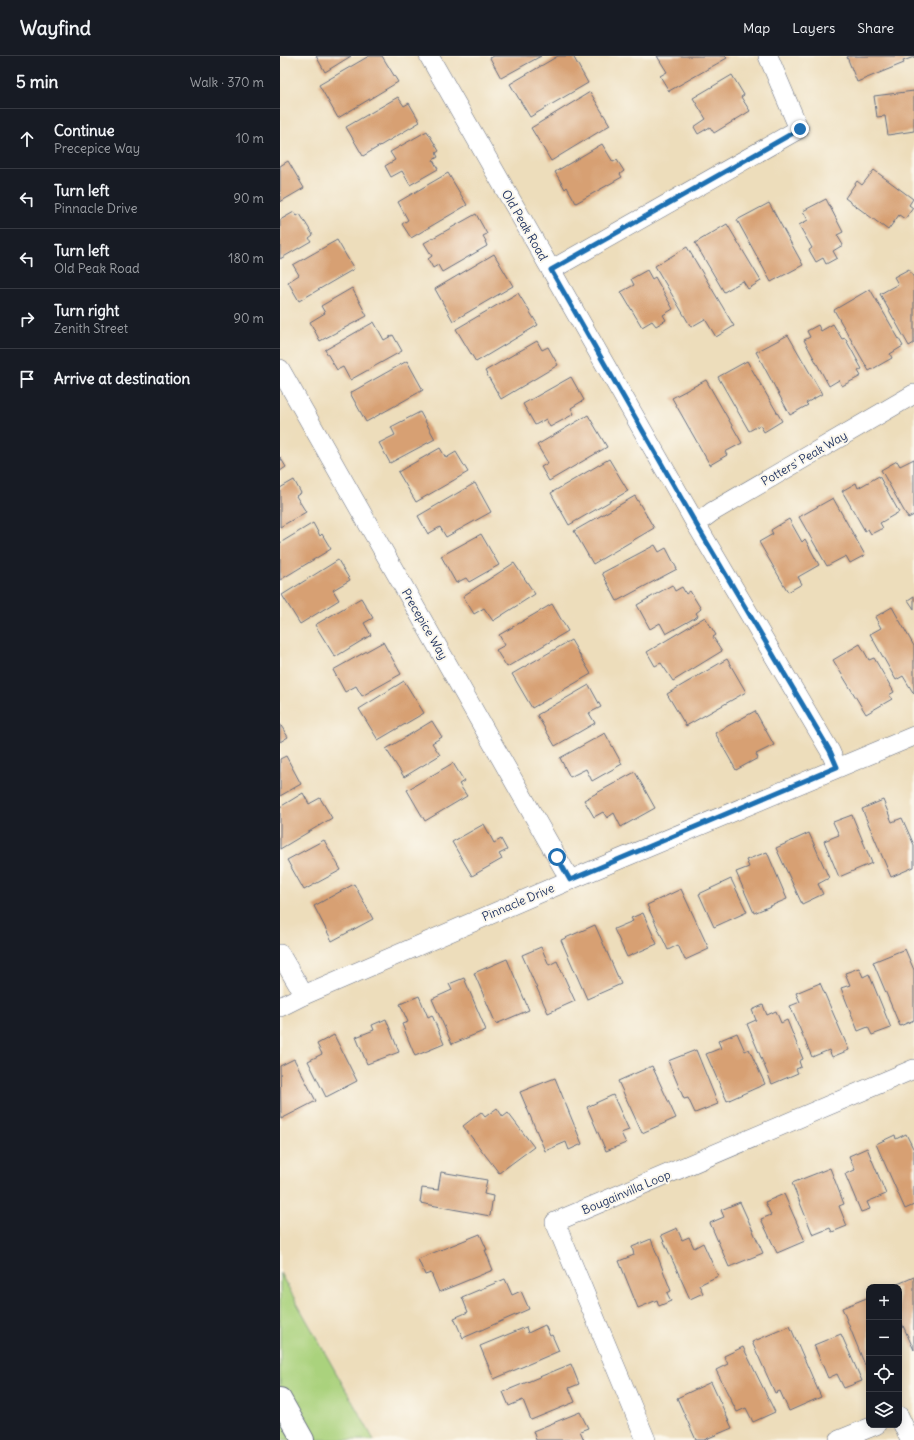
<!DOCTYPE html>
<meta charset="utf-8">
<style>
:root{--surface:#171b24;--page:#20242c;--text:#f1f3f6;--muted:#9ea1a6;--line:#363941}
body{margin:0;font-family:Delius,sans-serif;background:var(--page);color:var(--text)}
.controls{position:absolute;right:12px;bottom:12px;display:grid;overflow:hidden;border-radius:8px;box-shadow:0 2px 10px #0003}
.controls button{width:36px;height:36px;display:grid;place-items:center;padding:0;border:0;border-bottom:1px solid var(--line);background:var(--surface);color:var(--text);font:20px sans-serif}
.stop{position:absolute;width:12px;height:12px;margin:-9px;border:3px solid #1f6fb2;border-radius:50%;background:#fff}
.stop.end{background:#1f6fb2;border-color:#fff;box-shadow:0 1px 4px #0008}
.list{margin:0;padding:0;list-style:none}
h2{display:flex;justify-content:space-between;align-items:center;height:52px;margin:0;padding:0 16px;font-size:17px}
h2 small{font-size:13px;font-weight:400;color:var(--muted)}
.list li{display:grid;grid-template-columns:26px 1fr auto;gap:12px;align-items:center;box-sizing:border-box;height:60px;padding:0 16px;border-top:1px solid var(--line)}
.list b{display:block;font-size:15px;white-space:nowrap}
.list p{margin:0;font-size:13px;white-space:nowrap;color:var(--muted)}
.list em{font-size:13px;font-style:normal;color:var(--muted)}
.icon{flex:none;width:22px;height:22px;fill:none;stroke:currentColor;stroke-width:2;stroke-linecap:round;stroke-linejoin:round}
.map{position:relative;flex:none;width:634px;height:1384px;overflow:hidden}
header{display:flex;align-items:center;gap:24px;box-sizing:border-box;height:56px;padding:0 20px;background:var(--surface);border-bottom:1px solid var(--line)}
header strong{font-size:19px}
nav{display:flex;gap:22px;margin-inline-start:auto;font-size:14px}
main{display:flex}
aside{flex:1;background:var(--surface)}
.map>svg:first-child{display:block}
.green{fill:#aad27d;stroke:#62806e}
.building{fill:#d7a073}
.lines{fill:none;stroke-linecap:round;stroke-linejoin:round}
.street-casing{stroke:#646c7f;stroke-width:20}
.secondary-casing{stroke:#646c7f;stroke-width:24}
.street{stroke:#fff;stroke-width:19}
.secondary{stroke:#fff;stroke-width:22}
.route{stroke:#1f6fb2;stroke-width:5}
.labels{text-anchor:middle;dominant-baseline:central;stroke-width:4;stroke-linejoin:round;paint-order:stroke}
.street-label{font-size:12px;fill:#1b2f5e;stroke:#fbf7ec}
</style>
<header>
<strong>Wayfind</strong>
<nav><a>Map</a><a>Layers</a><a>Share</a></nav>
</header>
<main>
<aside>
<h2>5 min<small>Walk · 370 m</small></h2>
<ul class="list">
<li><svg class="icon" aria-label="ahead" viewBox="0 0 24 24"><path d="M12 20V5M6 11l6-6 6 6"/></svg><div><b>Continue</b><p>Precepice Way</p></div><em>10 m</em></li>
<li><svg class="icon" aria-label="left" viewBox="0 0 24 24"><path d="M17 20v-9H6M10 6l-5 5 5 5"/></svg><div><b>Turn left</b><p>Pinnacle Drive</p></div><em>90 m</em></li>
<li><svg class="icon" aria-label="left" viewBox="0 0 24 24"><path d="M17 20v-9H6M10 6l-5 5 5 5"/></svg><div><b>Turn left</b><p>Old Peak Road</p></div><em>180 m</em></li>
<li><svg class="icon" aria-label="right" viewBox="0 0 24 24"><path d="M7 20v-9h11M14 6l5 5-5 5"/></svg><div><b>Turn right</b><p>Zenith Street</p></div><em>90 m</em></li>
<li><svg class="icon" aria-label="arrive" viewBox="0 0 24 24"><path d="M6 21V4h12l-3 4 3 4H6"/></svg><div><b>Arrive at destination</b></div></li>
</ul>
</aside>
<div class="map">
<svg width="634" height="1384" viewBox="0 0 634 1384">
<rect width="100%" height="100%" fill="#fbf7ec"/>
<filter id="ink" filterUnits="userSpaceOnUse"><feTurbulence type="fractalNoise" baseFrequency=".025" numOctaves="2"/><feDisplacementMap in="SourceGraphic" scale="8" xChannelSelector="R" yChannelSelector="G"/><feConvolveMatrix kernelMatrix="1 2 1 2 8 2 1 2 1" color-interpolation-filters="sRGB"/></filter>
<filter id="wash" filterUnits="userSpaceOnUse"><feTurbulence type="fractalNoise" baseFrequency=".012" numOctaves="4" result="noise"/><feDisplacementMap in="SourceGraphic" scale="16" xChannelSelector="R" yChannelSelector="G"/><feGaussianBlur stdDeviation="0.9" result="paint"/><feColorMatrix in="noise" values="0 0 0 0 0 0 0 0 0 0 0 0 0 0 0 0 0 1.4 0 .05"/><feComposite in="paint" operator="in"/></filter>
<g filter="url(#wash)">
<rect width="100%" height="100%" fill="#edddbb"/>
<polygon class="green" points="0,1217 94,1384 0,1384"/>
<g id="blocks">
<g class="building">
<polygon points="36,0 71,0 45,16"/>
<polygon points="89,0 102,0 118,26 58,62 39,29"/>
<polygon points="214,0 261,0 221,22 210,2"/>
<polygon points="278,0 293,0 308,27 250,61 230,28"/>
<polygon points="377,0 445,0 447,2 389,35 380,20 387,16"/>
<polygon points="569,0 634,0 634,1 623,5 624,7 577,26 567,1"/>
<polygon points="452,19 464,39 461,41 470,55 434,77 430,71 418,78 414,71 426,63 413,42"/>
<polygon points="634,35 634,75 608,79 605,60 597,61 594,40"/>
<polygon points="310,36 330,69 271,105 251,72"/>
<polygon points="118,41 124,50 129,47 140,66 83,100 66,71"/>
<polygon points="147,75 159,95 156,97 158,101 153,104 158,113 130,129 122,115 111,121 105,110 115,104 110,96"/>
<polygon points="322,88 333,106 337,104 344,115 340,118 342,121 296,147 287,131 285,133 275,116"/>
<polygon points="8,105 24,132 0,146 0,110"/>
<polygon points="594,114 633,143 629,149 633,152 625,163 619,159 608,174 565,142 577,125 582,129"/>
<polygon points="168,117 187,149 131,182 122,168 128,164 118,146"/>
<polygon points="546,143 563,176 557,179 563,189 553,195 557,202 546,208 543,202 536,206 529,194 532,192 519,169 528,164 523,155"/>
<polygon points="489,147 523,209 491,226 457,164"/>
<polygon points="14,156 17,160 20,158 33,179 29,182 31,185 0,203 0,164"/>
<polygon points="196,158 207,178 203,180 206,185 205,185 207,190 162,216 158,209 153,212 148,203 152,200 144,187"/>
<polygon points="447,168 481,225 468,233 463,225 444,236 415,187"/>
<polygon points="57,184 74,213 19,245 8,226 19,219 13,209"/>
<polygon points="407,191 454,270 436,281 425,263 411,271 375,210"/>
<polygon points="214,198 233,230 173,265 155,233"/>
<polygon points="629,213 634,222 634,287 629,290 600,238 618,228 614,221"/>
<polygon points="367,214 372,223 375,221 393,253 383,259 386,264 376,270 372,265 362,271 341,236 354,229 351,223"/>
<polygon points="72,232 87,260 40,285 30,266 45,257 41,250"/>
<polygon points="590,233 623,290 610,298 612,302 589,315 554,254"/>
<polygon points="238,237 258,269 196,306 176,273"/>
<polygon points="94,266 104,284 113,279 122,295 70,324 63,311 57,314 45,294"/>
<polygon points="553,268 562,283 565,282 582,313 578,315 581,320 562,330 559,324 549,330 524,284 530,281 527,275 538,269 541,275"/>
<polygon points="508,279 542,338 526,347 528,349 510,359 476,296"/>
<polygon points="257,285 262,294 268,291 278,309 221,343 205,315"/>
<polygon points="127,305 143,334 86,366 70,337"/>
<polygon points="467,305 502,365 484,376 480,369 469,375 438,321"/>
<polygon points="291,321 304,344 291,352 294,358 270,371 266,363 255,369 243,348"/>
<polygon points="426,324 462,387 445,396 447,399 430,409 392,342"/>
<polygon points="140,356 155,383 110,407 99,387 115,379 111,371"/>
<polygon points="308,359 327,391 269,425 261,411 268,407 257,389"/>
<polygon points="160,392 166,402 176,396 188,416 136,446 118,416"/>
<polygon points="0,401 6,411 0,415"/>
<polygon points="329,403 348,435 289,469 271,437"/>
<polygon points="634,403 634,459 628,462 601,414 617,405 620,410"/>
<polygon points="599,420 619,456 600,467 603,472 591,478 588,473 585,475 562,435 576,427 578,432"/>
<polygon points="14,424 21,437 16,440 26,456 0,471 0,432"/>
<polygon points="195,427 211,456 166,481 160,471 148,478 138,460"/>
<polygon points="355,440 374,472 313,508 294,475"/>
<polygon points="553,442 585,499 570,507 566,500 547,510 519,461"/>
<polygon points="509,463 522,486 525,483 539,509 518,521 522,528 508,536 479,486 493,478 491,474"/>
<polygon points="33,467 40,480 42,478 51,493 0,524 0,487"/>
<polygon points="201,478 219,509 189,526 186,522 176,527 161,500"/>
<polygon points="375,489 379,496 386,492 397,513 337,545 322,517"/>
<polygon points="58,504 70,524 53,534 59,544 20,568 2,539"/>
<polygon points="234,507 255,538 213,565 204,552 194,558 183,540"/>
<polygon points="392,529 395,535 402,531 406,538 410,535 421,553 416,557 418,560 386,578 380,567 370,573 357,549"/>
<polygon points="634,540 634,553 628,544"/>
<polygon points="81,542 93,562 84,567 91,579 55,601 35,569"/>
<polygon points="272,548 288,575 227,611 216,594 225,589 219,579"/>
<polygon points="612,551 634,590 634,638 623,620 616,624 590,578 601,572 595,561"/>
<polygon points="425,561 436,579 433,581 442,595 393,625 381,607 375,610 367,596"/>
<polygon points="291,584 311,618 252,652 232,618"/>
<polygon points="103,586 121,618 82,640 76,630 65,636 53,614"/>
<polygon points="580,588 589,604 594,602 614,636 609,639 612,643 586,658 553,604"/>
<polygon points="447,603 466,636 406,670 387,638"/>
<polygon points="124,625 144,657 98,684 79,653"/>
<polygon points="309,629 321,651 309,657 315,667 275,690 257,659"/>
<polygon points="475,655 494,689 476,698 478,702 456,714 435,677"/>
<polygon points="152,665 162,681 152,687 160,699 124,721 106,693"/>
<polygon points="0,668 8,681 0,686"/>
<polygon points="325,677 342,708 312,725 306,713 290,721 280,702"/>
<polygon points="6,700 21,728 0,740 0,703"/>
<polygon points="173,707 184,725 179,728 187,740 145,765 127,734"/>
<polygon points="355,716 375,752 341,771 334,757 327,762 323,756 314,761 304,744"/>
<polygon points="23,737 29,748 40,742 52,762 0,793 0,751"/>
<polygon points="603,744 612,766 622,762 634,789 634,811 611,821 582,753"/>
<polygon points="572,759 592,807 559,821 544,785 559,779 553,766"/>
<polygon points="204,768 214,787 221,783 227,794 219,798 222,803 192,820 172,786"/>
<polygon points="529,777 549,822 538,828 543,838 522,848 496,792"/>
<polygon points="44,784 61,814 24,834 7,804"/>
<polygon points="487,796 507,843 474,857 456,816 469,811 466,804"/>
<polygon points="451,823 467,856 434,871 419,838"/>
<polygon points="74,828 93,863 52,885 34,850"/>
<polygon points="401,833 429,893 405,904 398,889 388,894 367,849"/>
<polygon points="363,857 377,888 347,901 334,873 353,865 351,862"/>
<polygon points="315,869 341,928 307,943 281,884"/>
<polygon points="261,891 269,909 277,905 295,945 268,957 242,899"/>
<polygon points="625,893 634,914 634,964 620,970 593,906"/>
<polygon points="227,903 249,954 216,968 194,917"/>
<polygon points="579,912 583,921 589,918 611,972 592,979 588,971 578,975 561,932 570,929 565,917"/>
<polygon points="184,922 206,974 172,988 152,943 172,934 169,928"/>
<polygon points="540,927 569,994 552,1001 549,994 532,1001 510,950 520,946 516,937"/>
<polygon points="139,940 148,961 152,959 164,988 135,1000 122,968 128,966 120,948"/>
<polygon points="483,949 487,959 496,955 501,967 507,964 523,1003 519,1005 521,1011 516,1013 518,1017 492,1028 467,968 476,964 472,954"/>
<polygon points="106,963 119,996 87,1008 76,981 94,974 92,969"/>
<polygon points="457,977 465,995 469,993 485,1028 447,1045 426,998 441,992 438,985"/>
<polygon points="54,979 77,1025 46,1041 28,1005 42,998 37,988"/>
<polygon points="416,994 438,1048 415,1057 408,1042 404,1043 388,1005"/>
<polygon points="14,1003 36,1045 1,1063 0,1010"/>
<polygon points="372,1010 396,1062 362,1077 338,1025"/>
<polygon points="275,1022 302,1088 289,1094 286,1086 265,1095 240,1036"/>
<polygon points="333,1039 349,1074 341,1077 346,1087 326,1095 307,1051"/>
<polygon points="217,1052 223,1061 228,1057 254,1091 219,1117 183,1070 201,1056 205,1061"/>
<polygon points="626,1078 634,1094 634,1149 625,1153 596,1088 615,1079 616,1083"/>
<polygon points="587,1092 606,1138 587,1146 590,1153 581,1156 565,1118 575,1114 569,1100"/>
<polygon points="550,1112 564,1148 559,1150 567,1170 552,1176 550,1172 533,1179 512,1127"/>
<polygon points="161,1116 207,1124 204,1138 213,1140 210,1160 140,1147 142,1132 158,1134"/>
<polygon points="504,1138 525,1185 497,1197 481,1163 491,1159 485,1146"/>
<polygon points="460,1146 483,1197 449,1211 430,1167 444,1161 441,1154"/>
<polygon points="397,1172 402,1184 409,1181 414,1192 423,1187 438,1220 419,1229 423,1237 410,1243 381,1179"/>
<polygon points="200,1178 207,1194 205,1194 213,1214 159,1236 151,1217 145,1219 138,1203"/>
<polygon points="371,1183 391,1235 387,1237 391,1245 379,1250 377,1244 358,1252 339,1205 354,1199 352,1191"/>
<polygon points="634,1221 634,1294 619,1261 619,1231 611,1231"/>
<polygon points="225,1223 232,1239 241,1235 249,1253 183,1282 174,1262 188,1256 182,1241"/>
<polygon points="589,1241 589,1319 562,1252"/>
<polygon points="265,1269 270,1280 272,1279 279,1295 214,1323 200,1290 246,1271 248,1277"/>
<polygon points="510,1270 541,1341 509,1355 500,1335 495,1337 472,1286"/>
<polygon points="561,1278 582,1325 564,1332 557,1318 548,1322 534,1289"/>
<polygon points="463,1291 495,1356 473,1366 466,1352 457,1356 436,1314 448,1308 444,1300"/>
<polygon points="291,1308 299,1328 289,1332 295,1346 251,1364 243,1344 229,1350 223,1336"/>
<polygon points="431,1326 452,1372 424,1384 416,1384 397,1342"/>
<polygon points="300,1356 308,1372 300,1375 304,1384 256,1384 253,1375"/>
</g>
</g>
</g>
<g filter="url(#ink)">
<use href="#blocks" fill-opacity="0" stroke="#646c7f" stroke-width="1"/>
<g class="lines">
<g class="street-casing">
<g id="street">
<polyline points="149,0 416,468 550,695 557,711"/>
<polyline points="271,214 519,73 488,0"/>
<polyline points="0,313 290,824"/>
<polyline points="416,468 432,456 634,338"/>
<polyline points="0,898 24,939"/>
<polyline points="0,951 24,939 290,824 634,680"/>
<polyline points="619,1360 630,1384"/>
<polyline points="366,1384 275,1166 634,1013"/>
<polyline points="559,1384 596,1369"/>
</g>
</g>
<g class="secondary-casing">
<polyline id="secondary" points="0,1343 23,1384"/>
</g>
<use href="#street" class="street"/>
<use href="#secondary" class="secondary"/>
</g>
</g>
<g class="lines" filter="url(#ink)">
<polyline class="route" points="277,801 290,824 557,711 550,695 416,468 271,214 520,73"/>
</g>
<g class="labels">
<g class="street-label">
<text transform="translate(245 169) rotate(60)">Old Peak Road</text>
<text transform="translate(524 402) rotate(-30)">Potters' Peak Way</text>
<text transform="translate(145 568) rotate(60)">Precepice Way</text>
<text transform="translate(238 846) rotate(-23)">Pinnacle Drive</text>
<text transform="translate(346 1136) rotate(-23)">Bougainvilla Loop</text>
</g>
</g>
</svg>
<div class="controls">
<button>+</button>
<button>−</button>
<button><svg class="icon" aria-label="locate" viewBox="0 0 24 24"><circle cx="12" cy="12" r="6"/><path d="M12 2v4M12 18v4M2 12h4M18 12h4"/></svg></button>
<button><svg class="icon" aria-label="layers" viewBox="0 0 24 24"><path d="M12 4l9 5-9 5-9-5zM3 14l9 5 9-5"/></svg></button>
</div>
<div class="stop" style="left:277px;top:801px"></div>
<div class="stop end" style="left:520px;top:73px"></div>
</div>
</main>
